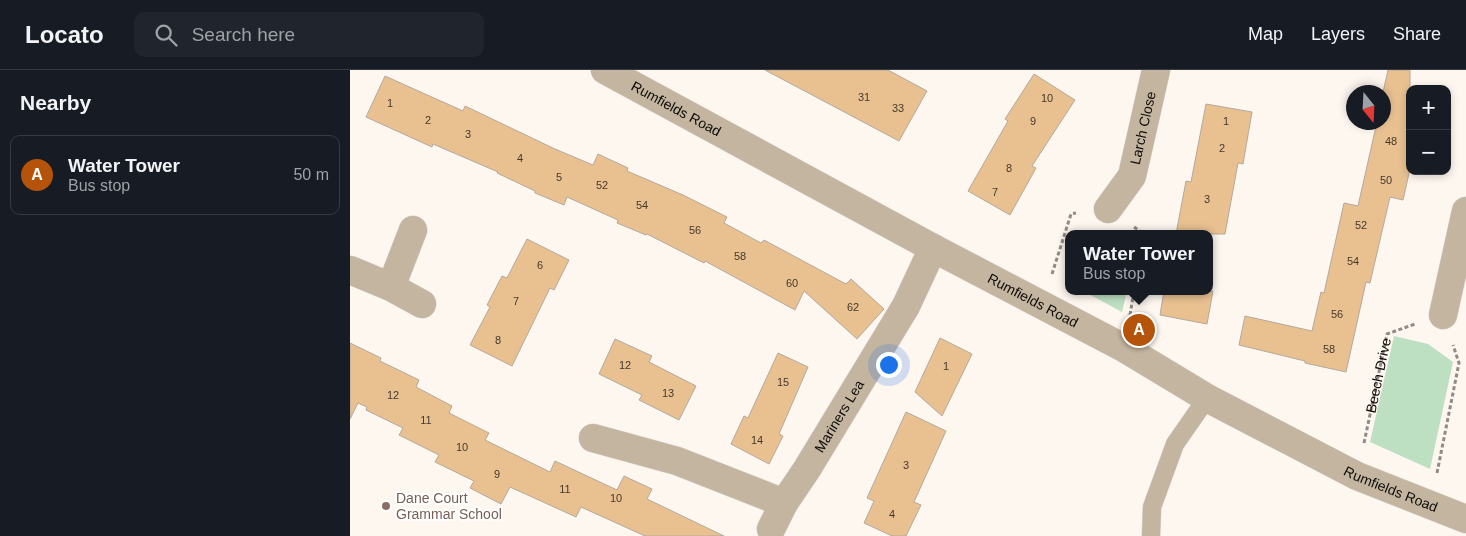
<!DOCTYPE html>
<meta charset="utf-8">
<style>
:root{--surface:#171b24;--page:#20242c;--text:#f1f3f6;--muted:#9ea1a6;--line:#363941;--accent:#b45309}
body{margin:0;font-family:Helvetica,sans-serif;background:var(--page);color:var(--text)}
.controls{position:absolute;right:15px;top:15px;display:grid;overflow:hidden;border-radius:10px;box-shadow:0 2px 8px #0003}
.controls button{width:45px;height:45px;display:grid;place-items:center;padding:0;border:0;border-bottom:1px solid var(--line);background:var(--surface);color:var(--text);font:25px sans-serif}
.compass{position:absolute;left:996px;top:15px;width:45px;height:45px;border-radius:50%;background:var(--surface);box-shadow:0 2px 8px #0003;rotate:162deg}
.you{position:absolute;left:538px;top:294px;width:18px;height:18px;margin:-12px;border:4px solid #fff;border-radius:50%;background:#1a73e8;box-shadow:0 0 0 8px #1a73e833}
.badge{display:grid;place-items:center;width:32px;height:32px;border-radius:50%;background:var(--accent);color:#fff;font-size:16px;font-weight:700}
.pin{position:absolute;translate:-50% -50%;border:2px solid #fff;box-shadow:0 1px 5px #0006}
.popup{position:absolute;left:715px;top:160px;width:148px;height:65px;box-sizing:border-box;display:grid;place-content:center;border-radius:10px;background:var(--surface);filter:drop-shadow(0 1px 4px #0005);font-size:16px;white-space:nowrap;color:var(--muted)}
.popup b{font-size:19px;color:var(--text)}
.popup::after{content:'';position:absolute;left:50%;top:100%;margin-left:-10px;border:10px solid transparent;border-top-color:var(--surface)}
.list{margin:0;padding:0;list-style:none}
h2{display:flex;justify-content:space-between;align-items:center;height:65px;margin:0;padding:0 20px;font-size:21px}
h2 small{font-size:16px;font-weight:400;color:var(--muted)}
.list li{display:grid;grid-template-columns:32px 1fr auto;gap:15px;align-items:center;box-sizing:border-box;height:80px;margin:0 10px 10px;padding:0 10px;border:1px solid var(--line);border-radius:10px}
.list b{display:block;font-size:19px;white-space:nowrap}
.list p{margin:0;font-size:16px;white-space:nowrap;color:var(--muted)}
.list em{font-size:16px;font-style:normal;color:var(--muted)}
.icon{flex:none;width:28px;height:28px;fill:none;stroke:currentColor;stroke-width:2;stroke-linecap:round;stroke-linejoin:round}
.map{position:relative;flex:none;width:1116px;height:466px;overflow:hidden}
header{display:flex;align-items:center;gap:30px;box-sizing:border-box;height:70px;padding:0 25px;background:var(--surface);border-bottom:1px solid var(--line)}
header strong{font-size:24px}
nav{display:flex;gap:28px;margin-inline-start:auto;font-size:18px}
.search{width:350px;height:45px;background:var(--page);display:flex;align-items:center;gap:12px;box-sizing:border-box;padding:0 18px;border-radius:10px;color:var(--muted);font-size:19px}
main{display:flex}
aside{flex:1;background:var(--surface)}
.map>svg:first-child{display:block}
.green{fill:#bddfc2}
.building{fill:#e9c191;stroke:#b3a99d}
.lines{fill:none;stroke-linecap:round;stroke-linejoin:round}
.service-casing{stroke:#d8d1cb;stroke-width:19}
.minor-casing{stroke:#d8d1cb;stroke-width:29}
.tertiary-casing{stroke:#d8d1cb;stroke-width:29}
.path{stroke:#908b85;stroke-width:3;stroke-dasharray:4 2.5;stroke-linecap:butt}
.service{stroke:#c3b59f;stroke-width:18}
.minor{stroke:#c3b59f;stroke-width:28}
.tertiary{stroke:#c3b59f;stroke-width:28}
.education-dot{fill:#8d6e63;stroke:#fff;stroke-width:2}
.labels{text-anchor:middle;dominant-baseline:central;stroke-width:4;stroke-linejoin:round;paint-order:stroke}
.number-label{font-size:11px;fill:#45382a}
.street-label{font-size:14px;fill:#0e0b07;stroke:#fff}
.education-label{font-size:14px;fill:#785e54;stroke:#fff;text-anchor:start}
</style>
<header>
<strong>Locato</strong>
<div class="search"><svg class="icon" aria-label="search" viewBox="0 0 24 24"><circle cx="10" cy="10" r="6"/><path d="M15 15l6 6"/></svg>Search here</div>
<nav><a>Map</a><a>Layers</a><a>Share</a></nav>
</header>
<main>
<aside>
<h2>Nearby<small></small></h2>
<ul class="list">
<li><span class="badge">A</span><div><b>Water Tower</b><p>Bus stop</p></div><em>50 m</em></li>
</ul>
</aside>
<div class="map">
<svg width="1116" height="466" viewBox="0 0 1116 466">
<rect width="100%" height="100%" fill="#fef7f0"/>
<g class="green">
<polygon points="733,221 777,221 772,242"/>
<polygon points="1044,266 1078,274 1103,292 1080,399 1020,372"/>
</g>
<g class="building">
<polygon points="415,0 538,0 577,21 549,71"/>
<polygon points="1038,0 1060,0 1060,99 1053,130 1040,127 1020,213 1016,212 996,302 955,293 955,291 889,275 895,246 962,261 971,222 974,223 994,133 1008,136 1027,52 1034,52 1033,22"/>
<polygon points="684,4 725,30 682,96 686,98 660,145 618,121 658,51 655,49"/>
<polygon points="35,6 113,41 115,36 205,79 243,95 248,84 278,98 277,101 333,125 377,147 374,153 411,173 414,170 496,214 501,209 534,239 507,269 454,221 445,240 355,191 354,193 297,164 296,165 267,153 268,150 217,127 214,135 185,123 185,121 147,103 148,102 83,74 82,77 16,47"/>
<polygon points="856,34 902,42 893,94 888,93 875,164 826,164 836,111 841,112"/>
<polygon points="177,169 219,190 204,220 200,218 162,296 120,275 140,237 137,235 152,206 157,208"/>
<polygon points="814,221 863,221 857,254 810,245"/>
<polygon points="590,268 622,284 592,346 565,322"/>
<polygon points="265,269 302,286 299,292 346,316 329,350 289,330 292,325 249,304"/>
<polygon points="0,273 31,288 30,291 69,310 66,317 102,336 99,343 139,363 135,370 200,402 205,391 267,420 274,406 302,419 297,429 374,466 295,466 231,437 226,447 160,417 151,434 120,418 124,411 85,392 89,385 49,365 53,358 16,340 17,337 8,333 0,349"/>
<polygon points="428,283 458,297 429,364 433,366 419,394 381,374 394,346 398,348"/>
<polygon points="556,342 596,361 564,432 571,435 556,466 542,466 514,453 524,431 517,428"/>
</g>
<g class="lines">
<g class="service-casing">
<polyline id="service" points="801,466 802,437 825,374 857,328"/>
</g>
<g class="minor-casing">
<g id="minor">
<path id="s2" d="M758,139L782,106L806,0"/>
<polyline points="0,200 41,217 72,234"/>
<polyline points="41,217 63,160"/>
<polyline points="1093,245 1116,141"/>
<path id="s3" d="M243,368L327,391L434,433L457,399L556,236L583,178"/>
<polyline points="421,459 434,433"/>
</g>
</g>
<g class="tertiary-casing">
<g id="tertiary">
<path id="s4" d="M255,0L583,178L774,278L857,328L1007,406L1116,449"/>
</g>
</g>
<g class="path">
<polyline points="784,157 794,164"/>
<polyline points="702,204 721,144 726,143"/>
<polyline points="780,245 784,221"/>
<path id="s1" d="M1014,373L1037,264L1065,254"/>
<polyline points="1087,403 1109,293 1103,275"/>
</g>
<use href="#service" class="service"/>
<use href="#minor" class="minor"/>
<use href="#tertiary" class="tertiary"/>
</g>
<circle class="education-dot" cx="36" cy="436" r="5"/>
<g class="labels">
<g class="number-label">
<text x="514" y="27">31</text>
<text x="697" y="28">10</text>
<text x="40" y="33">1</text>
<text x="548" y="38">33</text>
<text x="78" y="50">2</text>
<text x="683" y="51">9</text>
<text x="876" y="51">1</text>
<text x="118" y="64">3</text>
<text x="1041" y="71">48</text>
<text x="872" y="78">2</text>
<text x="170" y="88">4</text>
<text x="659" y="98">8</text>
<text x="209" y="107">5</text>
<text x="1036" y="110">50</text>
<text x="252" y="115">52</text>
<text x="645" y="122">7</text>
<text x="857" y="129">3</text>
<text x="292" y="135">54</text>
<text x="1011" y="155">52</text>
<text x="345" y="160">56</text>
<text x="390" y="186">58</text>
<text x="1003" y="191">54</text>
<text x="190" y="195">6</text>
<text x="442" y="213">60</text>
<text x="166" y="231">7</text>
<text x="503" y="237">62</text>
<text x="987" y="244">56</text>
<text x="148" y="270">8</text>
<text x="979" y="279">58</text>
<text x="275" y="295">12</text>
<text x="596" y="296">1</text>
<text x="433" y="312">15</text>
<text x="318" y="323">13</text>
<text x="43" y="325">12</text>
<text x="76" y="350">11</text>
<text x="407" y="370">14</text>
<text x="112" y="377">10</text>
<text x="556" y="395">3</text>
<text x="147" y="404">9</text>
<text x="215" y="419">11</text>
<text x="266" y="428">10</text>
<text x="542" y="444">4</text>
</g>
<g class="street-label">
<text stroke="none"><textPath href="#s4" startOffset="81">Rumfields Road</textPath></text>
<text stroke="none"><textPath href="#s2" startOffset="90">Larch Close</textPath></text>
<text stroke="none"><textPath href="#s4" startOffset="486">Rumfields Road</textPath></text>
<text stroke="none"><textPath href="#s1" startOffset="69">Beech Drive</textPath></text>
<text stroke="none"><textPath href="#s3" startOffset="305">Mariners Lea</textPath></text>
<text stroke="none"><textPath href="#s4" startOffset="891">Rumfields Road</textPath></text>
</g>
<g class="education-label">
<text x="46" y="428">Dane Court<tspan x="46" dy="16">Grammar School</tspan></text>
</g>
</g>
</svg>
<div class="controls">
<button>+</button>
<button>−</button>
</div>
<svg class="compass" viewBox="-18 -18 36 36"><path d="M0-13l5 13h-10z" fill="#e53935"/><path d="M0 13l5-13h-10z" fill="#9ea1a6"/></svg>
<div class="you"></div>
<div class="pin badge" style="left:789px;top:260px">A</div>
<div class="popup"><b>Water Tower</b>Bus stop</div>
</div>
</main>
